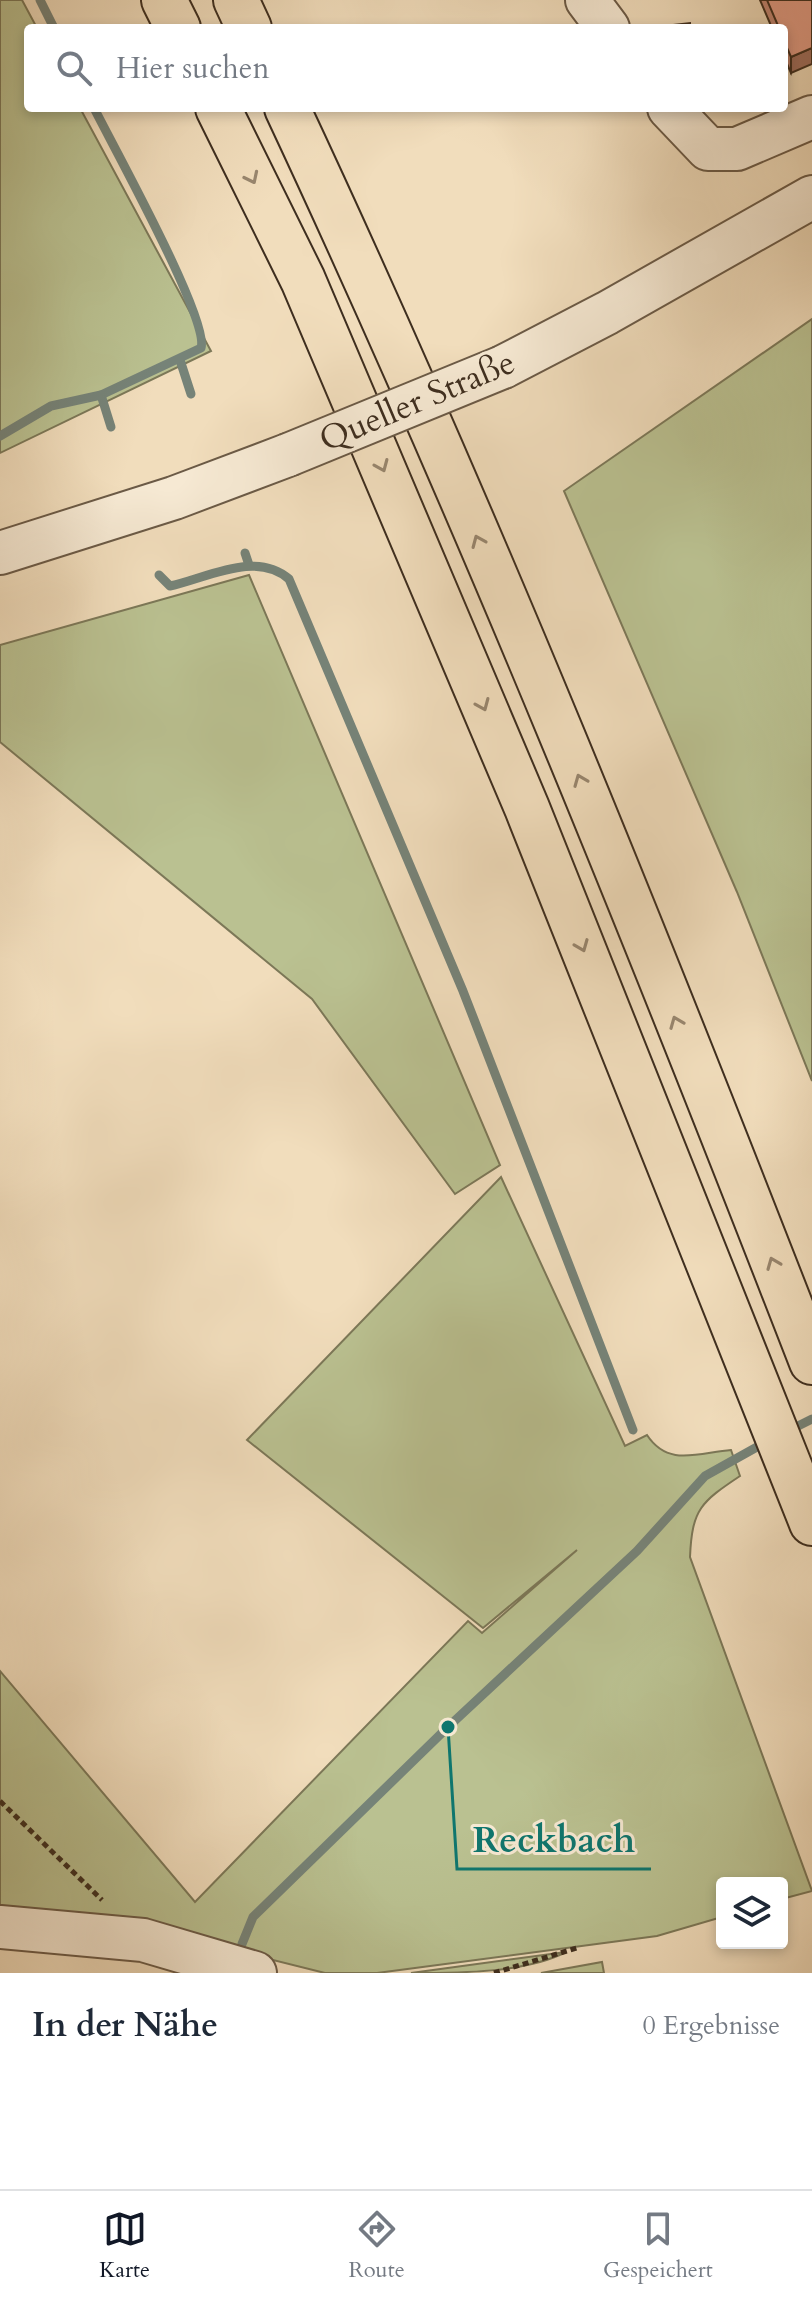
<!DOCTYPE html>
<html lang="de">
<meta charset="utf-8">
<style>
:root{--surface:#fff;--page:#f2f2f3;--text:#1f2937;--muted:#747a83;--line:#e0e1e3;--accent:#111827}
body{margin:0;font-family:Cardo,serif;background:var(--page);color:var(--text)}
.controls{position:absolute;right:24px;bottom:24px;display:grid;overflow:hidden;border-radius:8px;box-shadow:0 4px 12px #0003}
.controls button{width:72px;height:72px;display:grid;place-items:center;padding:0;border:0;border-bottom:2px solid var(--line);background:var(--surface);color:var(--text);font:40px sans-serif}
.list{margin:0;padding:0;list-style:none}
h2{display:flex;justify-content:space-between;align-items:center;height:104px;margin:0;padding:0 32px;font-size:34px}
h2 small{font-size:26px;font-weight:400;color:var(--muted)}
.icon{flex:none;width:44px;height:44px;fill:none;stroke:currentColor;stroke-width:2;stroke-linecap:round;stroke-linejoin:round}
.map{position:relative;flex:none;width:812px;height:1973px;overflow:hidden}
.search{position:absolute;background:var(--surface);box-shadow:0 4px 12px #0003;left:24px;right:24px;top:24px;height:88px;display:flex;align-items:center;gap:20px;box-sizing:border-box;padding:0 28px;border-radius:8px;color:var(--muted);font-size:30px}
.sheet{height:216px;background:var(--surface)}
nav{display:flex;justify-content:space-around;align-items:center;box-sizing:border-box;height:112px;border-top:2px solid var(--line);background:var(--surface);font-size:22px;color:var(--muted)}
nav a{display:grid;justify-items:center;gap:4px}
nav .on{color:var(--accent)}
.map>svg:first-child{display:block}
.green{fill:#bac191;stroke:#7c7858;stroke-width:2}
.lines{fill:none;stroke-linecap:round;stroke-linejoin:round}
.stream{stroke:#768378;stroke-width:9}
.minor-casing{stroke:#6b5a46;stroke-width:46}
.highway-casing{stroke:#3e2e1f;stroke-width:48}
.path{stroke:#3e2e1f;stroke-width:5;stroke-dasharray:6 4;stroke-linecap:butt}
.minor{stroke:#f6e9d3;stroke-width:42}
.highway{stroke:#f1ddbc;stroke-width:44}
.minor-bridge-casing{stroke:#6b5a46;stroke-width:46;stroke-linecap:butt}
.minor-bridge{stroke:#f6e9d3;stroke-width:42}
.wall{fill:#c48875;stroke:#3e2e1f;stroke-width:2}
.shaded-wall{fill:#a06f5f;stroke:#3e2e1f;stroke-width:2}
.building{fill:#e49e88;stroke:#3e2e1f;stroke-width:2}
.oneway{stroke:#98866e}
.labels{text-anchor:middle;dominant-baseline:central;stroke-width:6;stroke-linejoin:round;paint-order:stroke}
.street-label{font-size:34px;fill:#3e2e1f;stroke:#f6e9d3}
.leader{fill:none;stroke:#0f766e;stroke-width:3}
.callout-dot{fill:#0f766e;stroke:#f6e9d3;stroke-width:3}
.callout-label{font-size:36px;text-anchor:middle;font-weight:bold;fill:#0f766e;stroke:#f6e9d3;stroke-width:6;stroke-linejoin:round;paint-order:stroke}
</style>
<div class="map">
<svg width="812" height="1973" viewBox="0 0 812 1973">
<rect width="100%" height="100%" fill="#f1ddbc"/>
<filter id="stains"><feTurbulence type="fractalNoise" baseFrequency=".0025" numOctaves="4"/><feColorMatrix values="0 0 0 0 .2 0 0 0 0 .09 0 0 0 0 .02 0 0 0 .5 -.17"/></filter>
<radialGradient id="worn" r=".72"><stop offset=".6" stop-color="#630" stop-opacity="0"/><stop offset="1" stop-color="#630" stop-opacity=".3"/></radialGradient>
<g class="green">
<polygon points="0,0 22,0 37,28 28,28 28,108 80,108 211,351 0,453"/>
<polygon points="812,319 812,1081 737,892 564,491"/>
<polygon points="249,575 500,1165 455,1194 312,999 0,742 0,645"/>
<path d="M501,1177L625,1446L647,1435C668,1467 697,1453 731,1450L740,1476C701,1502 692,1509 690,1557L812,1891L782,1899V1883H722V1917L657,1936L377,1973H325L153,1930L0,1913V1671L195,1902L468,1621L482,1633L577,1550L483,1628L247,1440Z"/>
<path d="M566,1952C525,1973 460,1973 411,1973Z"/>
<polygon points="602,1962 604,1973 541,1973"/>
</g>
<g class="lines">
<g class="stream">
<polyline points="40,0 54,28"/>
<polyline points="180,360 191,394"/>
<polyline points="101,395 111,427"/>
<path d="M0,436L51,406L101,395L201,348C210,321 112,144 94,108"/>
<polyline points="245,553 249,565"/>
<path d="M159,575L170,586C207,578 256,550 289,579L463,991L633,1430"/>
<polyline points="786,1432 812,1419"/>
<polyline points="242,1944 253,1917 448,1727 637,1551 705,1476 766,1442"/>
</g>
<g class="minor-casing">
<g id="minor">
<polyline points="587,0 608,28"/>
<polyline points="669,108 708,149 737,149 812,117"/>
<polyline points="503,367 607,313 812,197"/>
<polyline points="0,553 174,498 288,455"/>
<polyline points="0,1927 143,1940 255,1973"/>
</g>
</g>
<g class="highway-casing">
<g id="highway">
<polyline points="164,0 178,28"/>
<polyline points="236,0 249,28"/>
<polyline points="218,108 303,280 527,808 812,1523"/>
<path d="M287,108C479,518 648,940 812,1362"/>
</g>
</g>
<g class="path">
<polyline points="0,1801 102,1900"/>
<polyline points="494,1973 580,1947"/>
</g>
<use href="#minor" class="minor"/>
<use href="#highway" class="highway"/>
<g class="minor-bridge-casing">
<polyline id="minor-bridge" points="288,455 503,367"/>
</g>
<use href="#minor-bridge" class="minor-bridge"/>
</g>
<polygon class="wall" points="760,0 812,0 791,73 784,57 784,28 772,28"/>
<polygon class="shaded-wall" points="812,48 812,64 791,73 791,57"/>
<g class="building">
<polygon points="767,0 812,0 812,48 791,57 784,41 784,28 779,28"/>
<polygon points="690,23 690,28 673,28 672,25"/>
</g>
<defs><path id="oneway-chevron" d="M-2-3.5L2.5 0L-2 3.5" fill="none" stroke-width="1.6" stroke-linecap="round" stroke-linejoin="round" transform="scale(2)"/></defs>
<g class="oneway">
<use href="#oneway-chevron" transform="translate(252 178) rotate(64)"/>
<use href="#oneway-chevron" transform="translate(382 466) rotate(67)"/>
<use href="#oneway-chevron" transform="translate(478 541) rotate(-113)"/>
<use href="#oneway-chevron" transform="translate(483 705) rotate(67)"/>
<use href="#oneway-chevron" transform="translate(580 780) rotate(-112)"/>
<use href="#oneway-chevron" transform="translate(582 946) rotate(68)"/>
<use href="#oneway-chevron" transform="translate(676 1022) rotate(-112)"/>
<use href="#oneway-chevron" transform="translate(773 1263) rotate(-112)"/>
</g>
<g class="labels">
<g class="street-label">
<text transform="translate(417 401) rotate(-23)">Queller Straße</text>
</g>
</g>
<path class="leader" d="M448 1727L457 1869H651"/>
<circle class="callout-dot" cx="448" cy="1727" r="8"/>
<g class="callout-label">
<text x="554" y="1852">Reckbach</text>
</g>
<rect width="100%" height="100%" filter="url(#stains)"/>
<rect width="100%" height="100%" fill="url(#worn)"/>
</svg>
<div class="controls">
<button><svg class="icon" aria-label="layers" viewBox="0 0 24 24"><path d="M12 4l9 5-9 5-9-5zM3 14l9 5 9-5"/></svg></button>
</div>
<div class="search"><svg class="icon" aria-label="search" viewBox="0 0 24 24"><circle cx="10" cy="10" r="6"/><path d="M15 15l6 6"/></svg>Hier suchen</div>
</div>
<section class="sheet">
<h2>In der Nähe<small>0 Ergebnisse</small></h2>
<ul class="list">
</ul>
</section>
<nav>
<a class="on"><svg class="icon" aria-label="map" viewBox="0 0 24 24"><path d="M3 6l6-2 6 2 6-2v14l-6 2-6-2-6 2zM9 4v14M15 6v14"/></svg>Karte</a>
<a><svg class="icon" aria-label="directions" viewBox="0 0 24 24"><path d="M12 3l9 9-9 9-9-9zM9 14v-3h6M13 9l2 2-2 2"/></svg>Route</a>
<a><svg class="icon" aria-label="saved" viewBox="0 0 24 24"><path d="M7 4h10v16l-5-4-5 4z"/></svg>Gespeichert</a>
</nav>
